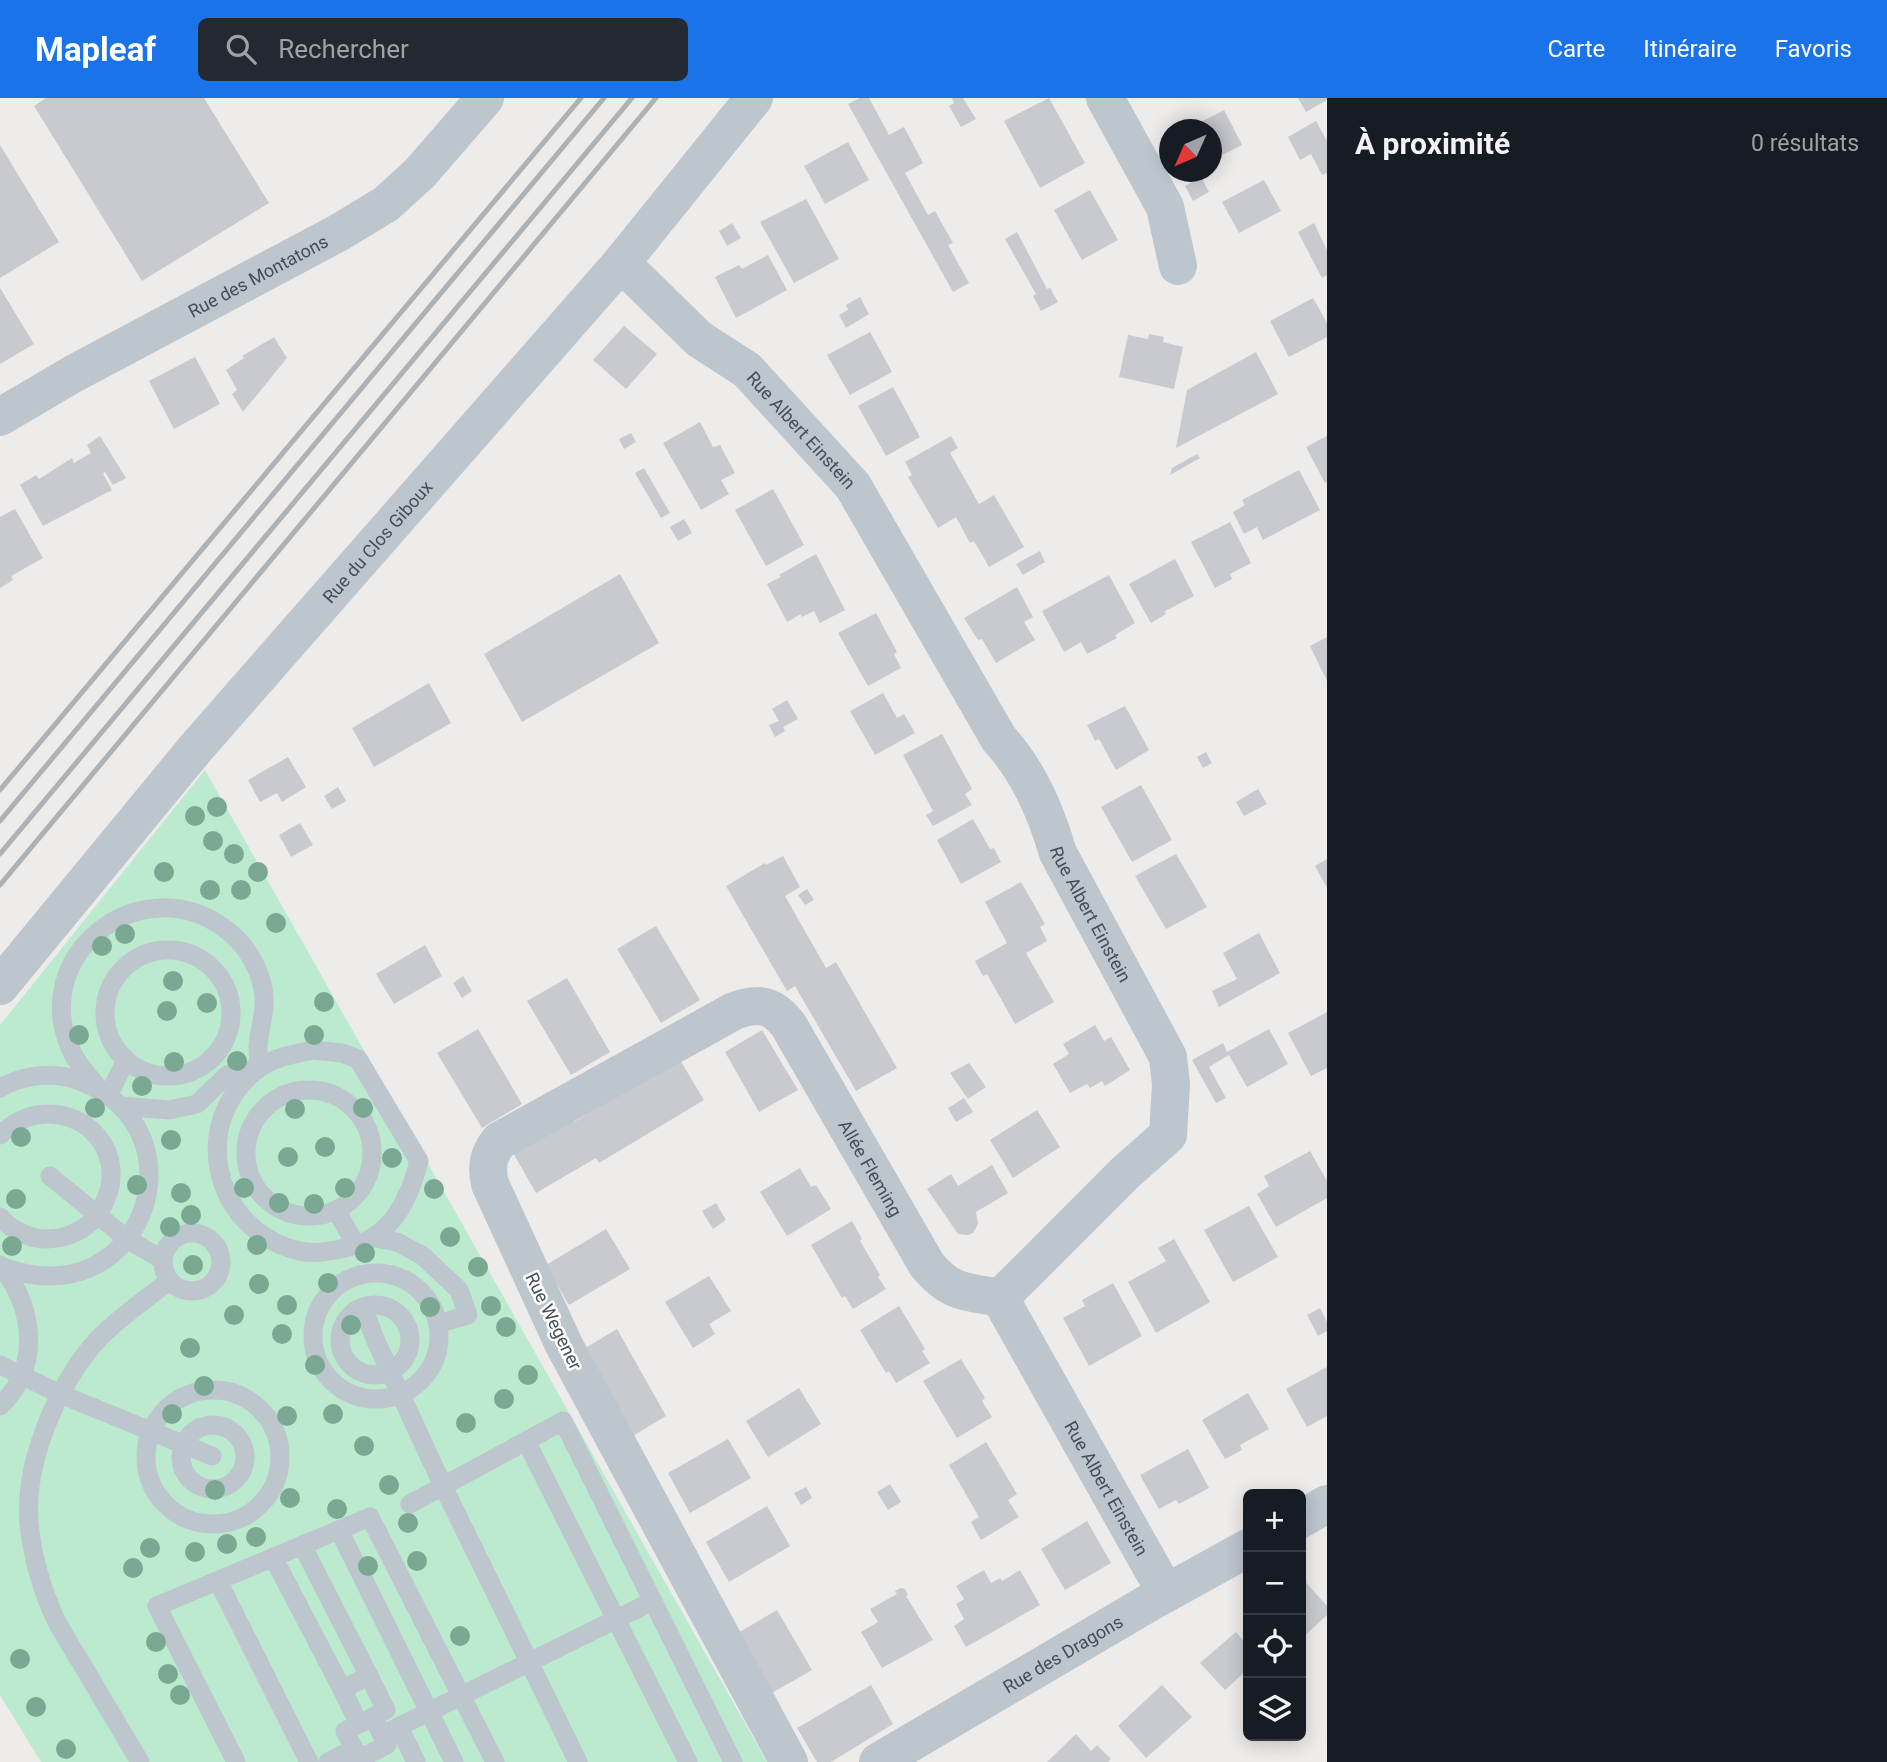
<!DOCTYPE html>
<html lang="fr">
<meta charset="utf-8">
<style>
:root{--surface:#171b24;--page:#242831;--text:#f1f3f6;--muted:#9ea1a6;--line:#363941;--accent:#1a73e8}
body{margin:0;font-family:Roboto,sans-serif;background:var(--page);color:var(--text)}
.controls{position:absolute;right:21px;bottom:21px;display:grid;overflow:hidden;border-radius:10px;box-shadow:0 4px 18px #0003}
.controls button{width:63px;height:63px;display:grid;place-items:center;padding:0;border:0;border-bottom:2px solid var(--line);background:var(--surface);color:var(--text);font:35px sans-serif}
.compass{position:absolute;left:1159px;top:21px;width:63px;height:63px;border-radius:50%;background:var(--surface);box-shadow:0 4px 18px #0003;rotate:225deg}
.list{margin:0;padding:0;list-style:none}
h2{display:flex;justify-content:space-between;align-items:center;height:91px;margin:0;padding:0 28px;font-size:30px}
h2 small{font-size:23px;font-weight:400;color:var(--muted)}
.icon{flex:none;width:38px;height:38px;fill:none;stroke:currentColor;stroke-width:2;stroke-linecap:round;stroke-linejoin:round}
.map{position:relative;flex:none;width:1327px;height:1664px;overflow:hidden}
header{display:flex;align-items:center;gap:42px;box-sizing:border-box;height:98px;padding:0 35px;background:var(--accent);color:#fff}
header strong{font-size:33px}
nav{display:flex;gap:38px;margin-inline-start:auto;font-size:24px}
.search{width:490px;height:63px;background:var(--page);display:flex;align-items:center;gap:18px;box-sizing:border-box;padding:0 24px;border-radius:10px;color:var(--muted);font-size:26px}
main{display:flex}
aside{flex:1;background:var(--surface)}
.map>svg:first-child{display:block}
.green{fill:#bceacf}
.building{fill:#c8cad0}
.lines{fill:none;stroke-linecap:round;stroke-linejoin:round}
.lane{stroke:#bdc5cd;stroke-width:19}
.street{stroke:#bdc5cd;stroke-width:38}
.rail{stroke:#aeb1b5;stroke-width:5}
.tree{fill:#7ba892}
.labels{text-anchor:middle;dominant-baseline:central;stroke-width:5;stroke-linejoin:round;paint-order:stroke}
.street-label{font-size:18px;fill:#454e57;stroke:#fff}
</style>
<header>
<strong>Mapleaf</strong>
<div class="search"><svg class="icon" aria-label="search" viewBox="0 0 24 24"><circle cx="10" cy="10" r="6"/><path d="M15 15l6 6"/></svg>Rechercher</div>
<nav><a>Carte</a><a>Itinéraire</a><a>Favoris</a></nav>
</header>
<main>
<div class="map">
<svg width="1327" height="1664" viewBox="0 0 1327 1664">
<rect width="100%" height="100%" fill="#eeebeb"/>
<polygon class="green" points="205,672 767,1664 41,1664 0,1597 0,927"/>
<g class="building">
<polygon points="46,0 204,0 269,105 142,183 34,8"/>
<polygon points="860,0 869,0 889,37 904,29 923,65 905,75 928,117 935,113 953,145 948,147 969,185 953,194 848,6"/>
<polygon points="952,0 963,0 976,21 961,29 949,8 954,5"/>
<polygon points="1049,0 1085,65 1040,90 1004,23"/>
<polygon points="1298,0 1327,0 1327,2 1306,14"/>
<polygon points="1224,12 1242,47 1220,58 1215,49 1212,51 1212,32 1186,32"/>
<polygon points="1316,23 1327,43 1327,75 1322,77 1311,56 1300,62 1288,39"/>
<polygon points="848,44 869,82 825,106 804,68"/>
<polygon points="0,47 59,144 0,180"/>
<polygon points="1201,79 1209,94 1193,103 1185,88"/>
<polygon points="1264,82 1281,113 1239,135 1222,104"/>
<polygon points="1090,92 1118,142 1082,162 1054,112"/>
<polygon points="806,101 839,161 794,185 760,124"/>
<polygon points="732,125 741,140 727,148 719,133"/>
<polygon points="1314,125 1327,152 1327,177 1322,180 1298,134"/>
<polygon points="1017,134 1047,191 1050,190 1058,204 1041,213 1033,198 1036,196 1005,141"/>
<polygon points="768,157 787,192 736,220 715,179 739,167 742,171"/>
<polygon points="0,190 34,246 0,266"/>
<polygon points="860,199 869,216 846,230 839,217 848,212 846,207"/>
<polygon points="1313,200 1327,225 1327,239 1289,259 1270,223"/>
<polygon points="624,228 657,256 626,291 593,262"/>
<polygon points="870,234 892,274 850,297 827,257"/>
<polygon points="1149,236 1164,239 1163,244 1183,249 1174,291 1119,279 1128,237 1148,241"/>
<polygon points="274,239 287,260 243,314 232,296 237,292 226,272 244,260 242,258"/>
<polygon points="1256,254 1278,296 1176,350 1187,292"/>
<polygon points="195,259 220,306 174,331 149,283"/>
<polygon points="893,289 920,339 886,358 858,308"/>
<polygon points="700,324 713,349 720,347 735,375 721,382 729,396 701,412 663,345"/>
<polygon points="631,335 636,344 624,351 619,341"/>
<polygon points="100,338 126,380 113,387 105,374 103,376 112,392 43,428 20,387 36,377 39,381 72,360 74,365 91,355 87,347"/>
<polygon points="951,338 958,350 950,355 979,406 994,397 1024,449 989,469 974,443 970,445 956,419 938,430 908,379 912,377 905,364"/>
<polygon points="1327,338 1327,384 1325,385 1306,349"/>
<polygon points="1197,356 1200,360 1170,377 1172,370"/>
<polygon points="644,370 670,415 661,420 635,375"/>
<polygon points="1299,372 1320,412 1263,442 1257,429 1244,436 1233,414 1245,407 1242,402"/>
<polygon points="773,391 804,447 766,468 735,412"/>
<polygon points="15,411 43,460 11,478 13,482 0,490 0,419"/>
<polygon points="684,421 692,435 678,443 670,429"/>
<polygon points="1230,424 1251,465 1230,476 1232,481 1215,490 1191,444"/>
<polygon points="1040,453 1045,464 1023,477 1016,466"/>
<polygon points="816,456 845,512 820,525 814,513 802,519 801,516 787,524 767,486 781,479 779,477"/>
<polygon points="1175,461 1194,498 1165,513 1166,516 1151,525 1129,486"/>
<polygon points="620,476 659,545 522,624 484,556"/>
<polygon points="1109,477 1135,525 1115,537 1117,540 1087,556 1081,544 1064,554 1042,513"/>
<polygon points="1017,489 1033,519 1024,524 1035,542 996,565 982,541 978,542 964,520"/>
<polygon points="876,515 897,554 894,556 901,570 868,588 838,535"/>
<polygon points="1327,539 1327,583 1310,548"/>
<polygon points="429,585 451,625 374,669 352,630"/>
<polygon points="883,595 897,620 904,616 915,635 875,657 850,613"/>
<polygon points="787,602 798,621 783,629 785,633 775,639 769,627 779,623 772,611"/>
<polygon points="1125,608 1149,652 1116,672 1099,641 1095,643 1087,627"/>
<polygon points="942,636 972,691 965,696 972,707 933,728 926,717 933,713 903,657"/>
<polygon points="1206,654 1212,665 1203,670 1197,659"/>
<polygon points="288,659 306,689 282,704 277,695 260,704 248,682"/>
<polygon points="1141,687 1172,742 1132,764 1101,709"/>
<polygon points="338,689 346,703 332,711 324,698"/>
<polygon points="1258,691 1267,706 1244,718 1236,704"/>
<polygon points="973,721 990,751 994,750 1001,764 961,786 937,742"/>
<polygon points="300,725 313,747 291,759 279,737"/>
<polygon points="1176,756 1207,809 1166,831 1135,778"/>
<polygon points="783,758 800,789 785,798 826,870 836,864 897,970 856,993 795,888 787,893 726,788 765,765 766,767"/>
<polygon points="1327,761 1327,790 1315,768"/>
<polygon points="1021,784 1045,826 1040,829 1047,843 1026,855 1054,904 1015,926 987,876 983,878 975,863 1007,845 985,804"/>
<polygon points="807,791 814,802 805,807 798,797"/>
<polygon points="656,828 700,902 661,925 617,851"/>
<polygon points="1259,835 1280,875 1219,909 1212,893 1237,881 1223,855"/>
<polygon points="425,847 442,878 394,906 376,876"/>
<polygon points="463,878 472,893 462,900 453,885"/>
<polygon points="567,880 610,954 571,977 527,903"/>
<polygon points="1327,914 1327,970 1311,978 1288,935"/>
<polygon points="1095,927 1104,943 1111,939 1130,972 1105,988 1102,983 1090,990 1087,986 1070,995 1053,966 1069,956 1063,946"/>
<polygon points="478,931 522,1006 482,1030 437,955"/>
<polygon points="1269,931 1288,966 1247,989 1229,957 1209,969 1226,1000 1216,1005 1192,962 1223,945 1227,954"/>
<polygon points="762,932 798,992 759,1014 725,954"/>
<polygon points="680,962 704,1002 599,1065 596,1060 536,1095 512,1053 571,1019 574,1024"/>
<polygon points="969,965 986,989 968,1001 950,975"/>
<polygon points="964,1000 973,1014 956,1024 948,1010"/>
<polygon points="1037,1012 1060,1049 1013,1080 990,1042"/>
<polygon points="1310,1053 1327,1083 1327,1100 1276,1129 1257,1096 1269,1088 1264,1078"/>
<polygon points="992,1067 1008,1095 976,1114 978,1126 973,1135 968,1137 958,1136 927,1091 951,1076 958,1088"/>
<polygon points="800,1070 811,1089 816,1087 831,1111 787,1138 760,1094"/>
<polygon points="716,1105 726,1122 713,1131 702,1113"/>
<polygon points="1249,1108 1278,1159 1233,1184 1204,1132"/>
<polygon points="852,1123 862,1141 860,1143 880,1177 878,1179 886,1191 853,1211 845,1198 842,1200 811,1147"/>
<polygon points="606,1131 630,1171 569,1207 546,1167"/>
<polygon points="1174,1141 1210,1204 1156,1235 1128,1184 1166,1163 1158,1150"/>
<polygon points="709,1178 731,1213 709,1226 715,1236 693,1250 665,1204"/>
<polygon points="1113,1185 1142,1238 1089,1268 1063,1220 1085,1208 1082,1202"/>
<polygon points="899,1208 925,1251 922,1253 930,1265 896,1285 889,1273 886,1275 860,1232"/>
<polygon points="1320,1210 1327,1224 1327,1233 1318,1238 1307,1217"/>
<polygon points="617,1231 666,1318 626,1342 577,1255"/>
<polygon points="961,1261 985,1300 982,1303 992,1319 957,1340 923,1283"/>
<polygon points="1327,1269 1327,1318 1307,1329 1286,1291"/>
<polygon points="799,1290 821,1326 768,1359 746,1323"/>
<polygon points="1248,1295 1269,1331 1240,1347 1242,1352 1225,1361 1202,1322"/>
<polygon points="728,1341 751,1380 690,1415 668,1375"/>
<polygon points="986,1344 1017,1396 1008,1402 1019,1419 981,1442 971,1424 979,1419 949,1367"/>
<polygon points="1188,1351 1209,1390 1179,1406 1176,1402 1159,1411 1140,1377"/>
<polygon points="890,1386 901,1404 888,1412 877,1394"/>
<polygon points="806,1389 812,1400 801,1407 794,1395"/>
<polygon points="767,1408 790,1448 729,1484 706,1444"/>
<polygon points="1087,1423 1111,1465 1065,1492 1041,1451"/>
<polygon points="984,1472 991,1485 1000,1480 1002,1483 1020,1472 1040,1507 966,1549 954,1528 964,1521 956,1506 964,1501 956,1488"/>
<polygon points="1301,1479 1327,1508 1327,1517 1301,1541"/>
<polygon points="901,1490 905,1491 908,1497 906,1498 933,1542 882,1570 861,1534 878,1524 870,1511 897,1496 895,1493"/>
<polygon points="777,1512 812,1572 772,1595 738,1535"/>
<polygon points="1236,1534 1248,1548 1248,1571 1225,1592 1200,1565"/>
<polygon points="871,1587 893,1626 831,1664 817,1664 797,1630"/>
<polygon points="1162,1587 1192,1619 1146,1660 1118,1628"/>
<polygon points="1076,1636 1091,1653 1097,1647 1111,1661 1108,1664 1047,1664"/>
</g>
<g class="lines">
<g class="lane">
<circle cx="168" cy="915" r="63"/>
<path d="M313,952L342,955L358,961L419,1063C408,1105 390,1141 345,1150C327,1154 310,1157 292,1151C211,1127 190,1022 258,971C274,959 294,956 313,952Z"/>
<path d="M0,990C25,976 55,973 82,984C208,1033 142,1223 1,1168"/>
<path d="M98,990C90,979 79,968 73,956C24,859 141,765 228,833C246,847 259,869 263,891C267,912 259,929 258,949C258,956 259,963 259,970L227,977L197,1006L169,1012L121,1008"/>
<circle cx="309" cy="1055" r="63"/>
<polyline points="108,998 126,962"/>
<path d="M0,1037C58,982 140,1045 101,1111C91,1127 76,1137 58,1140C36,1144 14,1135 0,1119"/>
<polyline points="50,1078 127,1141 163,1162"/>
<polyline points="336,1112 356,1147"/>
<circle cx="192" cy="1164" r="29"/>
<polyline points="375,1140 397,1144 423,1158 459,1192 468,1217 438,1226"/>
<circle cx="376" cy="1238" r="63"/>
<circle cx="375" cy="1242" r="35"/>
<polyline points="363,1209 375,1241 443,1388 578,1664"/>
<polyline points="0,1267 60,1296 212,1358"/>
<circle cx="213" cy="1359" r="67"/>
<path d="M0,1308C42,1268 34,1209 0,1167"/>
<circle cx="213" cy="1359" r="32"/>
<polyline points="526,1343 688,1664"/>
<polyline points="410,1406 563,1323 733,1664"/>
<polyline points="339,1432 454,1664"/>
<polyline points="302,1447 369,1578"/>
<polyline points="273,1459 342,1591"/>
<polyline points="218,1483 309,1664"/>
<polygon points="373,1619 387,1647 359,1661 345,1633"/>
<polyline points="359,1626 342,1591 369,1578 386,1612 373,1619"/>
<polyline points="399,1629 416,1664"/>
<polyline points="382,1637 653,1503"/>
<path d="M140,1664C121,1632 102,1600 83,1568C74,1553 64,1538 56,1522C42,1493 32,1457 29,1425C24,1363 58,1285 99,1240C120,1219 146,1201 169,1183"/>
<polyline points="236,1664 157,1508 370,1419 495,1664"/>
<polyline points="328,1664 354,1651"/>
</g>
<g class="street">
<polyline points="1105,0 1165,109 1178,168"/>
<path id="s1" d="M621,165L699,241L747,272L853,388L999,641C1028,672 1046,714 1058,755L1168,959L1171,986L1168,1037L1125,1075L1000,1200L1166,1495"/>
<path id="s2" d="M0,319L73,276L338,135L386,106L420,75L485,0"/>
<path id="s3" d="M0,888L195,651L621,165L754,0"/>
<polyline points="1301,1421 1327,1406"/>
<path id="s4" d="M789,1664L564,1247L490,1086C486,1069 488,1057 499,1043L734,913C758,904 773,906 789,928L927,1167C951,1196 965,1193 1000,1200"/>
<path id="s5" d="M878,1664L1152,1503L1248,1450"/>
</g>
<g class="rail">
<polyline points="0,692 581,0"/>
<polyline points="0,723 604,0"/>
<polyline points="0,756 632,0"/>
<polyline points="0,787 656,0"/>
</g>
</g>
<g class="tree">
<circle cx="217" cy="709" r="10"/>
<circle cx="195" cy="718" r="10"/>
<circle cx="213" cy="743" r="10"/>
<circle cx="234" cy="756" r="10"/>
<circle cx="164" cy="774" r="10"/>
<circle cx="258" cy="774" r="10"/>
<circle cx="210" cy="792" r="10"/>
<circle cx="241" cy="792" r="10"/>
<circle cx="276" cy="825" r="10"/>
<circle cx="125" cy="836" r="10"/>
<circle cx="102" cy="848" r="10"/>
<circle cx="173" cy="883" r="10"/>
<circle cx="324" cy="904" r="10"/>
<circle cx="207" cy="905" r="10"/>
<circle cx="167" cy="913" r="10"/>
<circle cx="79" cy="937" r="10"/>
<circle cx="314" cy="937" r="10"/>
<circle cx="237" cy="963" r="10"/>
<circle cx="174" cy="964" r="10"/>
<circle cx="142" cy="988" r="10"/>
<circle cx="95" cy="1010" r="10"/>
<circle cx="363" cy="1010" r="10"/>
<circle cx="295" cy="1011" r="10"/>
<circle cx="21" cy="1039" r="10"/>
<circle cx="171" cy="1042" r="10"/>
<circle cx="325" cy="1049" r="10"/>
<circle cx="288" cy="1059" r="10"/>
<circle cx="392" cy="1060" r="10"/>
<circle cx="137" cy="1087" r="10"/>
<circle cx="244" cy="1090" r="10"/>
<circle cx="345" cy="1090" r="10"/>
<circle cx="434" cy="1091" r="10"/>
<circle cx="181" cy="1095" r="10"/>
<circle cx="16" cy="1101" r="10"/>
<circle cx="279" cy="1105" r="10"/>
<circle cx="314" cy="1106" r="10"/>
<circle cx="191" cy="1117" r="10"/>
<circle cx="170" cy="1129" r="10"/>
<circle cx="450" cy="1139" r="10"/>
<circle cx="257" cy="1147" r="10"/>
<circle cx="12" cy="1148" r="10"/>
<circle cx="365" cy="1155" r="10"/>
<circle cx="193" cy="1167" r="10"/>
<circle cx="478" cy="1169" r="10"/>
<circle cx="328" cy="1185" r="10"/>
<circle cx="259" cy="1186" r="10"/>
<circle cx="287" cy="1207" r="10"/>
<circle cx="491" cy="1208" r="10"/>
<circle cx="430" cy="1209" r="10"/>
<circle cx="234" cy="1217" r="10"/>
<circle cx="351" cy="1227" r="10"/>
<circle cx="506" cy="1229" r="10"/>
<circle cx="282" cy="1236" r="10"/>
<circle cx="190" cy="1250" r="10"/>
<circle cx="315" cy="1267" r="10"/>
<circle cx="528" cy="1277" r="10"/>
<circle cx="204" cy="1288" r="10"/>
<circle cx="504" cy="1301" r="10"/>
<circle cx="172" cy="1316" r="10"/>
<circle cx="333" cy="1316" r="10"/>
<circle cx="287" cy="1318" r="10"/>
<circle cx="466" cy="1325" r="10"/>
<circle cx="364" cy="1348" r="10"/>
<circle cx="389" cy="1387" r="10"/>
<circle cx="215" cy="1392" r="10"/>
<circle cx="290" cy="1400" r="10"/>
<circle cx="337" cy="1411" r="10"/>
<circle cx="408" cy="1425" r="10"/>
<circle cx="256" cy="1439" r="10"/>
<circle cx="227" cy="1446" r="10"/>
<circle cx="150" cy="1450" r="10"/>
<circle cx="195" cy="1454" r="10"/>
<circle cx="417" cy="1463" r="10"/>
<circle cx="368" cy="1468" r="10"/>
<circle cx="133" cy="1470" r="10"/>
<circle cx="460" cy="1538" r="10"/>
<circle cx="156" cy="1544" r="10"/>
<circle cx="20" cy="1561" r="10"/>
<circle cx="168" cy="1576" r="10"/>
<circle cx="180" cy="1597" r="10"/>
<circle cx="36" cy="1609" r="10"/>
<circle cx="66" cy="1651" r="10"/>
</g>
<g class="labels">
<g class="street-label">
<text stroke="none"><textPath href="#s2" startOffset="294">Rue des Montatons</textPath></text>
<text stroke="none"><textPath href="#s1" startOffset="247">Rue Albert Einstein</textPath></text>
<text stroke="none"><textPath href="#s3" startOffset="583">Rue du Clos Giboux</textPath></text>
<text stroke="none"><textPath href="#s1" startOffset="814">Rue Albert Einstein</textPath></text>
<text stroke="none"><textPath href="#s4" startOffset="1192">Allée Fleming</textPath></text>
<text transform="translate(554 1223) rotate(64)">Rue Wegener</text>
<text stroke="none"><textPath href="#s1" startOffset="1507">Rue Albert Einstein</textPath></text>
<text stroke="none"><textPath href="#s5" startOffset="214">Rue des Dragons</textPath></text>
</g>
</g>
</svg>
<div class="controls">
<button>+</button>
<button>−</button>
<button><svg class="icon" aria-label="locate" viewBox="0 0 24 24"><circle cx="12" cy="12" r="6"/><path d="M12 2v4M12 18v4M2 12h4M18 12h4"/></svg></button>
<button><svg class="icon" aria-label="layers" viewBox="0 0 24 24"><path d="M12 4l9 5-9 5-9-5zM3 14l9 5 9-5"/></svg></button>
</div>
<svg class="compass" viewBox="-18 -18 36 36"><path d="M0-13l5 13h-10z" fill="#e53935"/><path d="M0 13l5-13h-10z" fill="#9ea1a6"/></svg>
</div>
<aside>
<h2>À proximité<small>0 résultats</small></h2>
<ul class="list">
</ul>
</aside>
</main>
